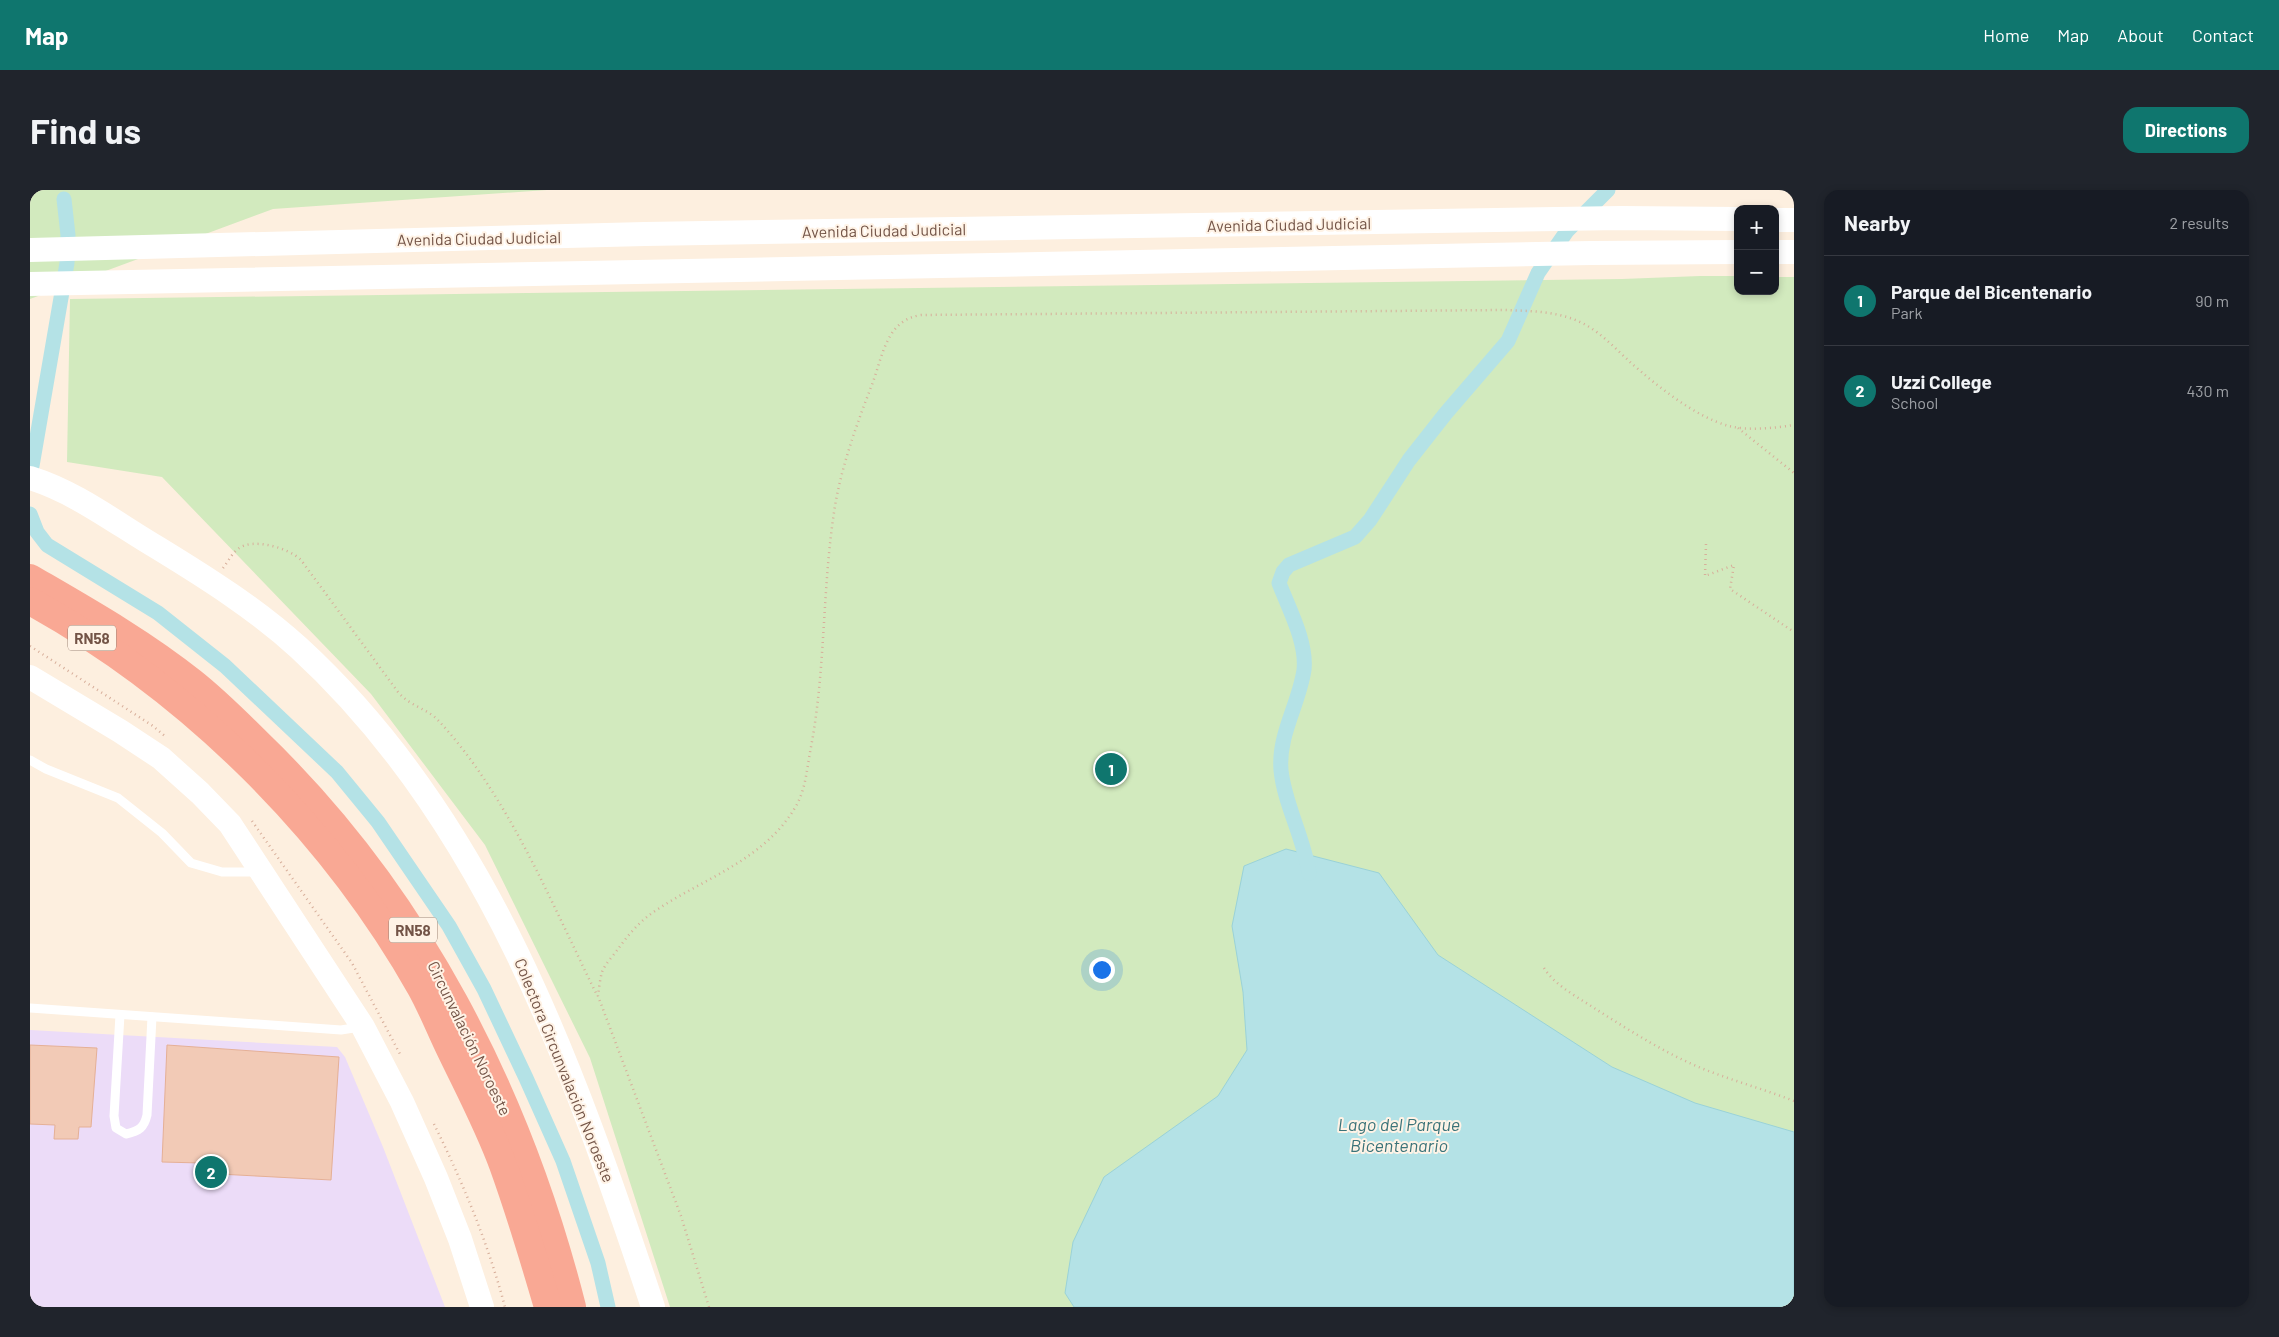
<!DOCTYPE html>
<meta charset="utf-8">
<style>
:root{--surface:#171b24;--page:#20242c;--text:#f1f3f6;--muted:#9ea1a6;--line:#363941;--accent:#0f766e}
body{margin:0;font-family:Barlow,sans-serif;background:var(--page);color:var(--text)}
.controls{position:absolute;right:15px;top:15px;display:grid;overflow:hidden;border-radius:10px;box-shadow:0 2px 8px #0003}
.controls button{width:45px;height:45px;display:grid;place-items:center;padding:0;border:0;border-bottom:1px solid var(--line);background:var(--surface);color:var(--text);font:25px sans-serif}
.you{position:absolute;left:1071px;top:779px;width:18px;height:18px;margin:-12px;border:4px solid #fff;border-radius:50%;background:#1a73e8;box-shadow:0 0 0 8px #1a73e833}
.badge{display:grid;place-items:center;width:32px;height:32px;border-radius:50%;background:var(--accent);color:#fff;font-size:16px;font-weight:700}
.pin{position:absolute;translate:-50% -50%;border:2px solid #fff;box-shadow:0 1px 5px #0006}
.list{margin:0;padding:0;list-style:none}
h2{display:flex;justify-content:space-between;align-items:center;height:65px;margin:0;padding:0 20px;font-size:21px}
h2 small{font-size:16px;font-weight:400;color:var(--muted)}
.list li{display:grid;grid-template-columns:32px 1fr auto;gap:15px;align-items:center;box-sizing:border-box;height:90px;padding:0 20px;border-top:1px solid var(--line)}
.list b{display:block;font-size:19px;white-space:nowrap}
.list p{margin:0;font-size:16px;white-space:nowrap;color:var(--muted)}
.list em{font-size:16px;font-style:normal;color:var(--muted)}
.map{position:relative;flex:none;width:1764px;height:1117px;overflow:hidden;border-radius:15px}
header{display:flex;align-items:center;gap:30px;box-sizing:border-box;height:70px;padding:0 25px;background:var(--accent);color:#fff}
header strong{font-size:24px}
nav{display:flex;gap:28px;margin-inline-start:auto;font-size:18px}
.intro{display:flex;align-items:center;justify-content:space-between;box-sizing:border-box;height:120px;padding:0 30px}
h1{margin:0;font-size:35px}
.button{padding:12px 22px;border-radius:15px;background:var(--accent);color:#fff;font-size:18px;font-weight:700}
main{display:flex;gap:30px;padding:0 30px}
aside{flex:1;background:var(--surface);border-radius:15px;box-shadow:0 2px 8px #0003}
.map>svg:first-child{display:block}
.education{fill:#ecdcf8}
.green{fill:#d2eabe}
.water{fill:#b4e2e6;stroke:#9ad2d8}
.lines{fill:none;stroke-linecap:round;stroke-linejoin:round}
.canal{stroke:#b4e2e6;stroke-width:15}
.building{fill:#f2cab6;stroke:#e5b096}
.path{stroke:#d7ae9a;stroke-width:2.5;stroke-dasharray:1 4;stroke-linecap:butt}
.lane{stroke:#fff;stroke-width:9}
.secondary{stroke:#fff;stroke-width:24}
.highway{stroke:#f9a894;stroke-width:28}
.labels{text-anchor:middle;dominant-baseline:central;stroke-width:4;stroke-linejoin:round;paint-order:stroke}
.shield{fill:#fff3e6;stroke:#9d8477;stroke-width:1}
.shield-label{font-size:15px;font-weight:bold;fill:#735447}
.street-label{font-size:16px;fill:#735447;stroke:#fff3e6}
.water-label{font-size:18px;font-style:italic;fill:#3a7379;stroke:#fff3e6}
</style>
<header>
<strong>Map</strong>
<nav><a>Home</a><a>Map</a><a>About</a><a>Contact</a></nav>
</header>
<div class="intro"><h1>Find us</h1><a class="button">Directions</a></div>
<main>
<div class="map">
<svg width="1764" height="1117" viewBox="0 0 1764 1117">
<rect width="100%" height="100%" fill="#fdefdf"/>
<polygon class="education" points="0,840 307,857 315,867 353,957 415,1117 0,1117"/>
<g class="green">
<polygon points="0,0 517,0 243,19 0,109"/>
<polygon points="1670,86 1708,86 1708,101 1745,101 1745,87 1764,87 1764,1117 640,1117 560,868 455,655 341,504 132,287 37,272 40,109 1592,89"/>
</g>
<polygon class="water" points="1256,659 1349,683 1408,765 1582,877 1665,913 1764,942 1764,1117 1044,1117 1035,1103 1043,1052 1074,987 1188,906 1217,860 1213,802 1202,736 1214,676"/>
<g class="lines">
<g class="canal">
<polyline points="2,276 37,73 38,45 34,9"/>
<polyline points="0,324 7,342 17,355 128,423 195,476 307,582 348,632 419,736 454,799 496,888 533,971 568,1073 578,1117"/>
<path d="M1279,683C1274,648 1254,613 1251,580C1248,545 1269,514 1274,480C1277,452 1259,419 1249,393L1253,382L1259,375L1325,347L1340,330L1379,270L1416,223L1478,151L1508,83L1537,41L1578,0"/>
</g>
</g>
<g class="building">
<polygon points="0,855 67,858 61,937 49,937 48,949 24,949 25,935 0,934"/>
<polygon points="137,855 309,867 301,990 170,983 171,973 132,972"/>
</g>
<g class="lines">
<g class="path">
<polyline points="1708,238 1764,283"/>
<polyline points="1676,354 1675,386 1704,375 1700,399 1764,442"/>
<path d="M193,378C198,372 202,363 208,359C222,347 259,358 271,370L368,502C379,515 394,518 406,528C478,604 521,713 567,805"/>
<polyline points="0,456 123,536 136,547"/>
<polyline points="222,631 322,773 371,866"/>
<path d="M1514,778C1525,795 1544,805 1561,816C1594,837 1628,859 1664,875C1696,889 1731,898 1764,911"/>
<path d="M404,934C433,993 458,1053 475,1117"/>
<path d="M679,1117L651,1026L568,806C569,799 570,789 572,782C575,774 583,766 588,759C598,745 610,731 625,721C674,688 735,670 766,616C776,599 777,577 781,557C796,477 792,396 805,316C812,274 828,231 843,192C853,164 857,130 891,125L1474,120C1502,121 1531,121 1556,135C1572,144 1586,159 1600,172C1626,195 1665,227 1699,236C1719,241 1744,238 1764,235"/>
</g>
<g class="lane">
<polyline points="0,570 16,579 88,608 132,643 161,673 192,682 227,682"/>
<polyline points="0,818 311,840 330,837"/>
<path d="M90,825L84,926L86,938L96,944C109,941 114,938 117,925L122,827"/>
</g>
<g class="secondary">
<polyline points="1745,30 1764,30"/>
<polyline points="0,60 615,44 1591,28 1708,29"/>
<polyline points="1745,62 1764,62"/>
<polyline points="0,94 1561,63 1708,62"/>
<path d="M0,288C46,302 87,334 128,358C177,388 226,419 269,458C458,631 544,880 623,1117"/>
<polyline points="0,487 90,541 131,568 170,603 200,634 333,837 372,912 406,988 430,1049 452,1117"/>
</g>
<g class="highway">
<path d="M0,388C55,420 112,452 162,492C186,511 207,532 228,553C387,706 488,904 542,1117"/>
<path d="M0,411C160,499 301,639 391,798C401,816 409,836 418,855C437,895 458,934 473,975C490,1022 504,1069 518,1117"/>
</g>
</g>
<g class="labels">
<g class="shield">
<rect x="38" y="435.5" width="48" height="25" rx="4"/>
<rect x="359" y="727.5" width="48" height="25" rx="4"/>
</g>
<g class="shield-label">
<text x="62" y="448">RN58</text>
<text x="383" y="740">RN58</text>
</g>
<g class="street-label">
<text transform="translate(1259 34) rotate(-1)">Avenida Ciudad Judicial</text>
<text transform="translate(854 40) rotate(-1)">Avenida Ciudad Judicial</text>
<text transform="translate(449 48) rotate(-1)">Avenida Ciudad Judicial</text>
<text transform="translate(440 848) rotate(64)">Circunvalación Noroeste</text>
<text transform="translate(535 880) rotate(68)">Colectora Circunvalación Noroeste</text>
</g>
<g class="water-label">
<text x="1369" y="934">Lago del Parque<tspan x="1369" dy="21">Bicentenario</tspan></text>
</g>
</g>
</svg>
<div class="controls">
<button>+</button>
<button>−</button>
</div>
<div class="you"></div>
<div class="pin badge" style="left:1081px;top:579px">1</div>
<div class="pin badge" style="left:181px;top:982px">2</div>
</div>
<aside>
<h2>Nearby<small>2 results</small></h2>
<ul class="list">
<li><span class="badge">1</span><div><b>Parque del Bicentenario</b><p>Park</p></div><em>90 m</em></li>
<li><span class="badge">2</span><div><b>Uzzi College</b><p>School</p></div><em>430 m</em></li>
</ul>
</aside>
</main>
